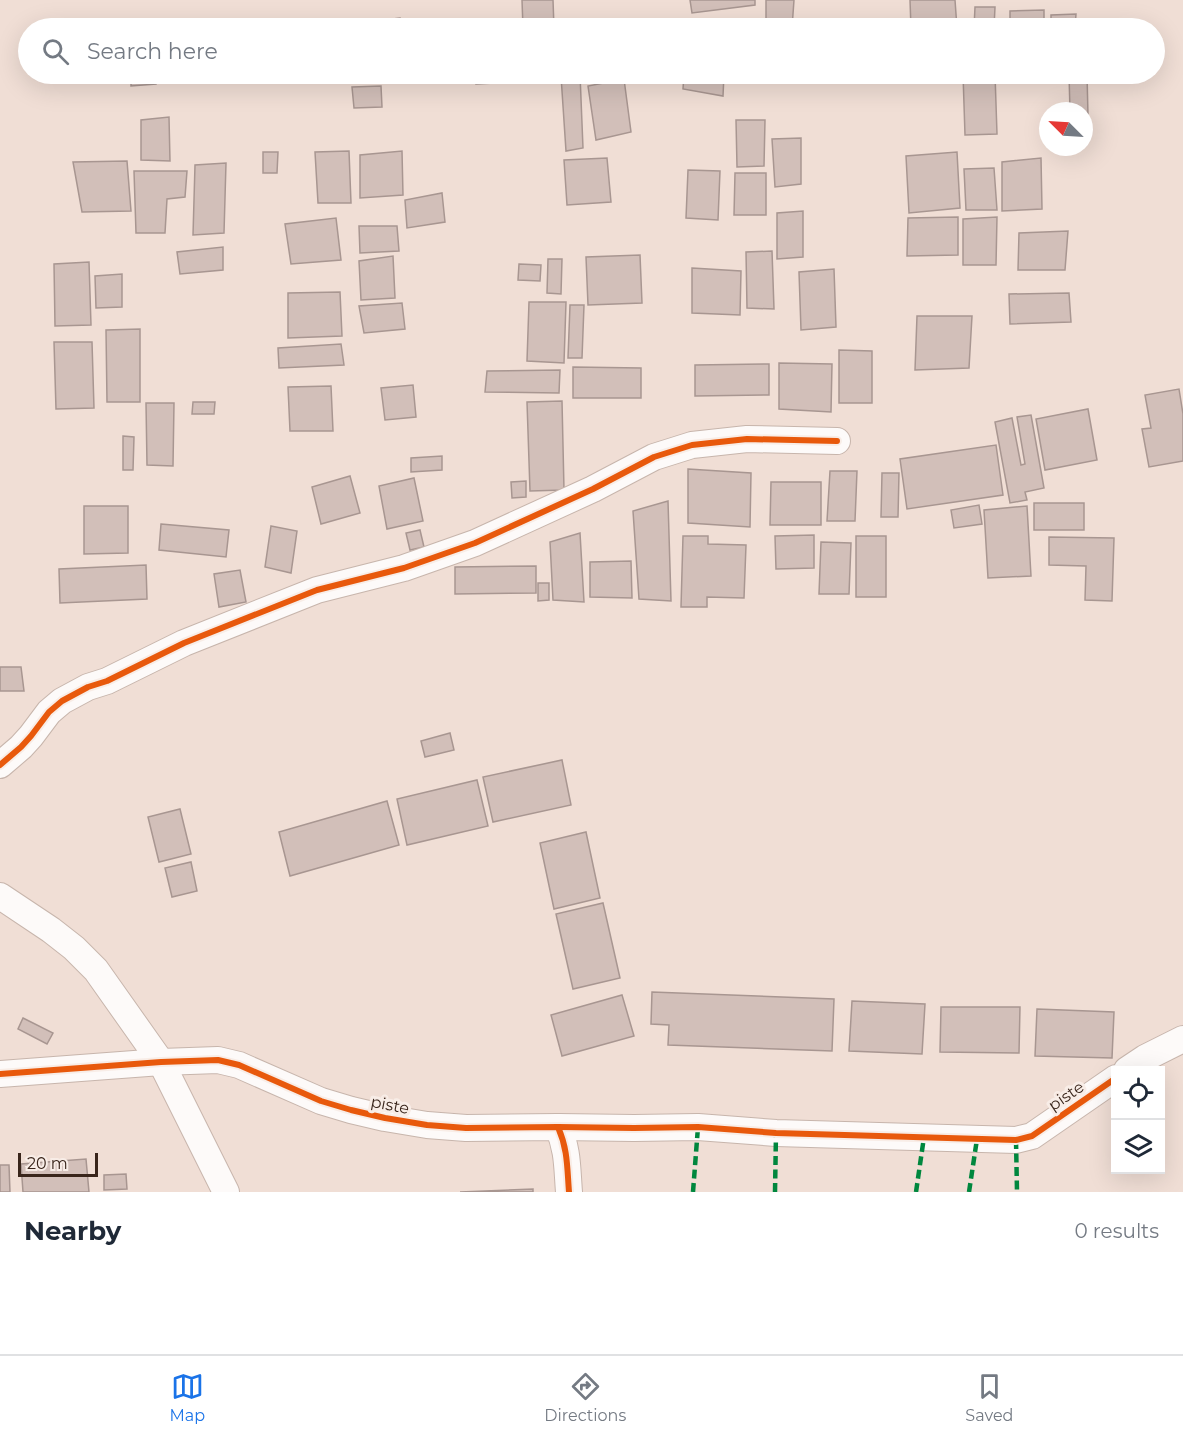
<!DOCTYPE html>
<style>
:root{--surface:#fff;--page:#f2f2f3;--text:#1f2937;--muted:#747a83;--line:#e0e1e3;--accent:#1a73e8}
body{margin:0;font-family:Montserrat,sans-serif;background:var(--page);color:var(--text)}
.controls{position:absolute;right:18px;bottom:18px;display:grid;overflow:hidden;border-radius:0px;box-shadow:0 6px 24px #0002}
.controls button{width:54px;height:54px;display:grid;place-items:center;padding:0;border:0;border-bottom:2px solid var(--line);background:var(--surface);color:var(--text);font:30px sans-serif}
.compass{position:absolute;left:1039px;top:102px;width:54px;height:54px;border-radius:50%;background:var(--surface);box-shadow:0 6px 24px #0002;rotate:294deg}
.scale{position:absolute;left:18px;bottom:15px;width:80px;box-sizing:border-box;padding-left:6px;border:3px solid #39251b;border-top:0;font-size:16px;line-height:21px;white-space:nowrap;color:#39251b;-webkit-text-stroke:4px #f8ede7;paint-order:stroke}
.list{margin:0;padding:0;list-style:none}
h2{display:flex;justify-content:space-between;align-items:center;height:78px;margin:0;padding:0 24px;font-size:26px}
h2 small{font-size:20px;font-weight:400;color:var(--muted)}
.icon{flex:none;width:33px;height:33px;fill:none;stroke:currentColor;stroke-width:2;stroke-linecap:round;stroke-linejoin:round}
.map{position:relative;flex:none;width:1183px;height:1192px;overflow:hidden}
.search{position:absolute;background:var(--surface);box-shadow:0 6px 24px #0002;left:18px;right:18px;top:18px;height:66px;display:flex;align-items:center;gap:15px;box-sizing:border-box;padding:0 21px;border-radius:33px;color:var(--muted);font-size:22px}
.sheet{height:162px;background:var(--surface)}
nav{display:flex;justify-content:space-around;align-items:center;box-sizing:border-box;height:84px;border-top:2px solid var(--line);background:var(--surface);font-size:16px;color:var(--muted)}
nav a{display:grid;justify-items:center;gap:3px}
nav .on{color:var(--accent)}
.map>svg:first-child{display:block}
.building{fill:#d2bfb9;stroke:#a89691;stroke-width:1.5}
.lines{fill:none;stroke-linecap:round;stroke-linejoin:round}
.minor-casing{stroke:#c7b5ac;stroke-width:28}
.minor{stroke:#fdfaf9;stroke-width:26}
.quiet{stroke:#00873e;stroke-width:4.5;stroke-dasharray:9 4.5;stroke-linecap:butt}
.cycleway-casing{stroke:#f8ede7;stroke-width:10}
.cycleway{stroke:#e8590c;stroke-width:6}
.labels{text-anchor:middle;dominant-baseline:central;stroke-width:6;stroke-linejoin:round;paint-order:stroke}
.street-label{font-size:16px;fill:#39251b;stroke:#f8ede7}
</style>
<div class="map">
<svg width="1183" height="1192" viewBox="0 0 1183 1192">
<rect width="100%" height="100%" fill="#f0ded5"/>
<g class="building">
<polygon points="522,0 553,0 554,28 523,28"/>
<polygon points="690,0 755,0 755,5 692,13"/>
<polygon points="766,0 794,0 792,28 766,28"/>
<polygon points="910,0 955,0 957,28 911,28"/>
<polygon points="975,7 995,7 994,28 974,28"/>
<polygon points="1044,10 1044,28 1010,28 1010,11"/>
<polygon points="1076,14 1075,28 1051,28 1051,15"/>
<polygon points="400,18 400,28 359,28 358,23"/>
<polygon points="131,74 156,74 156,84 131,86"/>
<polygon points="476,74 555,74 556,80 476,84"/>
<polygon points="580,74 583,148 566,151 561,76"/>
<polygon points="684,74 724,74 723,96 683,89"/>
<polygon points="963,74 995,74 997,134 965,135"/>
<polygon points="1069,74 1087,74 1088,116 1084,116 1084,111 1070,111"/>
<polygon points="624,79 631,132 596,140 588,86"/>
<polygon points="381,86 382,107 354,108 352,87"/>
<polygon points="169,117 170,161 141,160 141,120"/>
<polygon points="736,120 765,120 764,166 737,167"/>
<polygon points="801,138 801,184 775,187 772,139"/>
<polygon points="349,151 351,203 318,203 315,152"/>
<polygon points="402,151 403,195 360,198 360,155"/>
<polygon points="263,152 278,152 277,173 263,173"/>
<polygon points="957,152 960,208 909,213 906,156"/>
<polygon points="607,158 611,202 567,205 564,160"/>
<polygon points="1041,158 1042,209 1002,211 1002,162"/>
<polygon points="127,161 131,211 82,212 73,162"/>
<polygon points="226,163 224,233 193,235 195,165"/>
<polygon points="994,168 997,210 966,210 964,169"/>
<polygon points="688,170 720,171 718,220 686,218"/>
<polygon points="134,171 187,171 185,197 167,199 165,233 136,233"/>
<polygon points="735,173 766,173 766,215 734,215"/>
<polygon points="442,193 445,222 407,228 405,200"/>
<polygon points="803,211 803,257 777,259 777,213"/>
<polygon points="958,217 958,255 907,256 908,218"/>
<polygon points="997,217 996,265 963,265 963,219"/>
<polygon points="336,218 341,260 291,264 285,224"/>
<polygon points="359,226 397,226 399,251 360,253"/>
<polygon points="1068,231 1065,270 1018,270 1019,233"/>
<polygon points="223,247 223,270 180,274 177,252"/>
<polygon points="772,251 774,309 747,308 746,252"/>
<polygon points="640,255 642,303 588,305 586,257"/>
<polygon points="393,256 395,298 361,300 359,261"/>
<polygon points="548,259 562,259 561,294 547,293"/>
<polygon points="89,262 91,325 55,326 54,264"/>
<polygon points="519,264 541,265 540,281 518,280"/>
<polygon points="692,268 741,271 740,315 692,313"/>
<polygon points="834,269 836,327 801,330 799,272"/>
<polygon points="122,274 122,307 96,308 95,276"/>
<polygon points="340,292 342,336 288,338 288,293"/>
<polygon points="1069,293 1071,322 1010,324 1009,294"/>
<polygon points="529,302 566,302 564,363 527,361"/>
<polygon points="402,303 405,329 364,333 359,306"/>
<polygon points="570,305 584,305 582,358 568,358"/>
<polygon points="917,316 972,316 969,368 915,370"/>
<polygon points="140,329 140,402 107,402 106,330"/>
<polygon points="54,342 92,342 94,408 56,409"/>
<polygon points="341,344 344,365 279,368 278,348"/>
<polygon points="839,350 872,351 872,403 839,403"/>
<polygon points="779,363 832,364 831,412 779,409"/>
<polygon points="769,364 769,395 695,396 695,365"/>
<polygon points="573,367 641,368 641,398 573,398"/>
<polygon points="560,370 559,393 485,392 487,371"/>
<polygon points="413,385 416,417 385,420 381,388"/>
<polygon points="331,386 333,431 290,431 288,387"/>
<polygon points="1179,389 1183,414 1183,461 1149,467 1142,429 1151,428 1145,395"/>
<polygon points="562,401 564,490 530,491 527,402"/>
<polygon points="193,402 215,402 214,414 192,414"/>
<polygon points="146,403 174,403 173,466 147,465"/>
<polygon points="1088,409 1097,460 1045,470 1036,419"/>
<polygon points="1031,415 1044,488 1025,492 1027,500 1010,503 995,422 1012,418 1021,465 1025,464 1017,417"/>
<polygon points="123,436 134,437 133,470 123,470"/>
<polygon points="996,445 1003,495 907,509 900,459"/>
<polygon points="442,456 442,470 411,472 411,458"/>
<polygon points="688,469 751,473 750,527 688,523"/>
<polygon points="830,471 857,471 855,521 827,521"/>
<polygon points="882,473 899,473 898,517 881,517"/>
<polygon points="350,476 360,513 321,524 312,487"/>
<polygon points="414,478 423,521 387,529 379,486"/>
<polygon points="526,481 526,497 512,498 511,482"/>
<polygon points="771,482 821,482 821,525 770,525"/>
<polygon points="668,501 671,601 639,599 633,511"/>
<rect x="1034" y="503" width="50" height="27"/>
<polygon points="979,505 982,524 954,528 951,510"/>
<polygon points="84,506 128,506 128,553 84,554"/>
<polygon points="1027,506 1031,576 988,578 984,510"/>
<polygon points="161,524 229,530 226,557 159,550"/>
<polygon points="271,526 297,531 291,573 265,567"/>
<polygon points="420,530 424,547 410,550 406,533"/>
<polygon points="580,533 584,602 553,600 550,542"/>
<polygon points="814,535 814,568 776,569 775,536"/>
<polygon points="683,536 708,536 708,544 746,545 744,598 707,597 707,607 681,607"/>
<rect x="856" y="536" width="30" height="61"/>
<polygon points="1049,537 1114,538 1112,601 1085,600 1086,566 1049,565"/>
<polygon points="821,542 851,543 849,594 819,594"/>
<polygon points="631,561 632,598 590,597 590,562"/>
<polygon points="146,565 147,599 60,603 59,569"/>
<polygon points="536,566 536,593 455,594 455,567"/>
<polygon points="240,570 246,602 219,607 214,574"/>
<polygon points="538,583 549,583 549,600 538,601"/>
<polygon points="0,667 21,667 24,691 0,691"/>
<polygon points="450,733 454,750 425,757 421,741"/>
<polygon points="562,760 571,805 493,822 483,777"/>
<polygon points="477,780 488,826 407,845 397,799"/>
<polygon points="387,801 399,845 290,876 279,832"/>
<polygon points="180,809 191,854 159,862 148,817"/>
<polygon points="586,832 600,898 554,909 540,843"/>
<polygon points="191,862 197,891 172,897 165,868"/>
<polygon points="603,903 620,978 573,989 556,914"/>
<polygon points="652,992 834,999 832,1051 668,1045 669,1025 651,1024"/>
<polygon points="622,995 634,1036 562,1056 551,1015"/>
<polygon points="852,1001 925,1004 922,1054 849,1051"/>
<polygon points="941,1007 1020,1007 1019,1053 940,1052"/>
<polygon points="1037,1009 1114,1012 1112,1058 1035,1056"/>
<polygon points="23,1018 53,1033 47,1044 18,1029"/>
<polygon points="86,1159 89,1192 23,1192 21,1164"/>
<polygon points="0,1165 9,1165 10,1192 0,1192"/>
<polygon points="126,1174 127,1189 104,1190 104,1175"/>
<polygon points="533,1189 533,1192 460,1192"/>
</g>
<g class="lines">
<g class="minor-casing">
<g id="minor">
<polyline points="0,765 21,747 31,736 49,712 62,701 88,687 107,681 184,643 317,590 404,568 475,543 593,489 654,457 692,445 747,439 837,441"/>
<polyline points="0,896 51,930 74,948 96,970 161,1062 226,1192"/>
<polyline points="1127,1070 1145,1058 1183,1039"/>
<path d="M0,1074L161,1062L218,1060L239,1065L321,1101L351,1110L385,1118L427,1125L466,1128L558,1127C568,1150 567,1167 569,1192"/>
<polyline points="558,1127 634,1128 698,1127 776,1133 1016,1140 1032,1136 1116,1078"/>
</g>
</g>
<use href="#minor" class="minor"/>
<g class="quiet">
<polyline points="1016,1140 1017,1192"/>
<polyline points="693,1192 698,1127"/>
<polyline points="775,1192 776,1133"/>
<polyline points="916,1192 924,1137"/>
<polyline points="969,1192 977,1139"/>
</g>
<g class="cycleway-casing">
<g id="cycleway">
<polyline points="0,765 21,747 31,736 49,712 62,701 88,687 107,681 184,643 317,590 404,568 475,543 593,489 654,457 692,445 747,439 837,441"/>
<path d="M0,1074L161,1062L218,1060L239,1065L321,1101L351,1110L385,1118L427,1125L466,1128L558,1127C568,1150 567,1167 569,1192"/>
<polyline points="558,1127 634,1128 698,1127 776,1133 1016,1140 1032,1136 1116,1078"/>
</g>
</g>
<use href="#cycleway" class="cycleway"/>
</g>
<g class="labels">
<g class="street-label">
<text transform="translate(1066 1096) rotate(-34)">piste</text>
<text transform="translate(390 1105) rotate(11)">piste</text>
</g>
</g>
</svg>
<div class="controls">
<button><svg class="icon" aria-label="locate" viewBox="0 0 24 24"><circle cx="12" cy="12" r="6"/><path d="M12 2v4M12 18v4M2 12h4M18 12h4"/></svg></button>
<button><svg class="icon" aria-label="layers" viewBox="0 0 24 24"><path d="M12 4l9 5-9 5-9-5zM3 14l9 5 9-5"/></svg></button>
</div>
<svg class="compass" viewBox="-18 -18 36 36"><path d="M0-13l5 13h-10z" fill="#e53935"/><path d="M0 13l5-13h-10z" fill="#747a83"/></svg>
<div class="scale">20 m</div>
<div class="search"><svg class="icon" aria-label="search" viewBox="0 0 24 24"><circle cx="10" cy="10" r="6"/><path d="M15 15l6 6"/></svg>Search here</div>
</div>
<section class="sheet">
<h2>Nearby<small>0 results</small></h2>
<ul class="list">
</ul>
</section>
<nav>
<a class="on"><svg class="icon" aria-label="map" viewBox="0 0 24 24"><path d="M3 6l6-2 6 2 6-2v14l-6 2-6-2-6 2zM9 4v14M15 6v14"/></svg>Map</a>
<a><svg class="icon" aria-label="directions" viewBox="0 0 24 24"><path d="M12 3l9 9-9 9-9-9zM9 14v-3h6M13 9l2 2-2 2"/></svg>Directions</a>
<a><svg class="icon" aria-label="saved" viewBox="0 0 24 24"><path d="M7 4h10v16l-5-4-5 4z"/></svg>Saved</a>
</nav>
